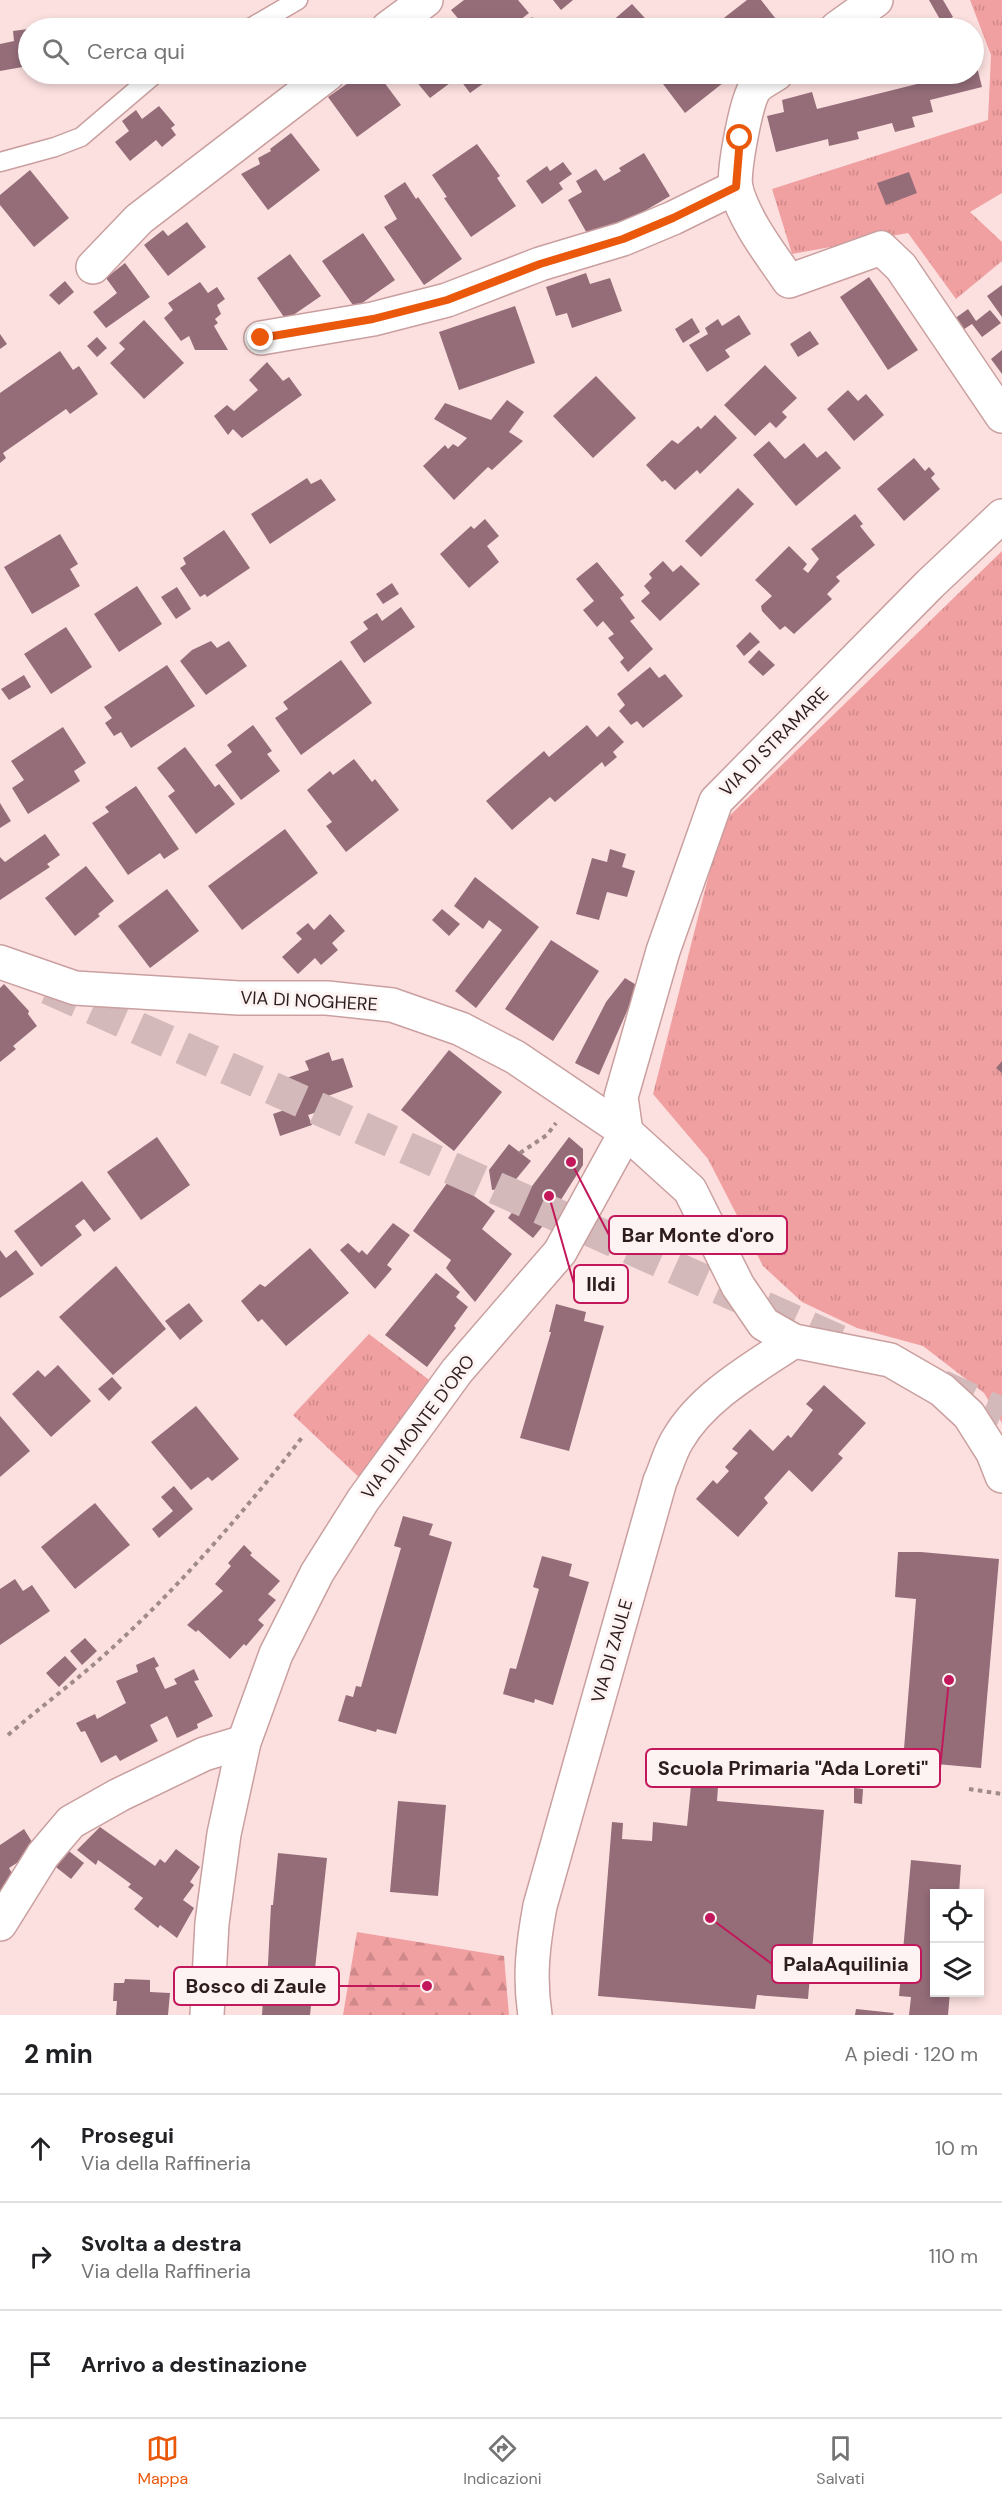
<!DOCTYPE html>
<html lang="it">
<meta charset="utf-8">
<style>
:root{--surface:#fff;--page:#f6f6f6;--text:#202124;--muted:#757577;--line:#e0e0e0;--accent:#ea580c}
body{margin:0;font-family:"DM Sans",sans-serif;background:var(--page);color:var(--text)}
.controls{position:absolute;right:18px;bottom:18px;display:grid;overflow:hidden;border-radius:0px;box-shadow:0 3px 9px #0003}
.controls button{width:54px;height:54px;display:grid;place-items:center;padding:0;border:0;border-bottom:2px solid var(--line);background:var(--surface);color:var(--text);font:30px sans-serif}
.stop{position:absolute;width:18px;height:18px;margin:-14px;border:4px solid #ea580c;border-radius:50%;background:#fff}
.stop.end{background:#ea580c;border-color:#fff;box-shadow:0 2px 6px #0008}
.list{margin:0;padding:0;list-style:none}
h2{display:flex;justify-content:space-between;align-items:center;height:78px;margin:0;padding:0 24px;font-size:26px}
h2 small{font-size:20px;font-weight:400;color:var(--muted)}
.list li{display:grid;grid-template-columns:39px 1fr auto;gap:18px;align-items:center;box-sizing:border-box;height:108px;padding:0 24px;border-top:2px solid var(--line)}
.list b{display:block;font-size:22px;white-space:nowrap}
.list p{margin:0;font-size:20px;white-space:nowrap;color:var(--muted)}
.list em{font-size:20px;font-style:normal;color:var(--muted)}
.icon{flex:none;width:33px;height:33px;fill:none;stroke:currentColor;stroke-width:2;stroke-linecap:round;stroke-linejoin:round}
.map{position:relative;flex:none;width:1002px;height:2015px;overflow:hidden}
.search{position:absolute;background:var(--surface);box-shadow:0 3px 9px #0003;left:18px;right:18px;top:18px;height:66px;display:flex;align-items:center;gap:15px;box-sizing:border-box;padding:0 21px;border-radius:33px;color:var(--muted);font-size:22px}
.sheet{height:402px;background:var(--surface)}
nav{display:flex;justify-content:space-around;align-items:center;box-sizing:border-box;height:84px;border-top:2px solid var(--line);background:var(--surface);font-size:16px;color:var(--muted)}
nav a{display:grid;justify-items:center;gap:3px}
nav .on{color:var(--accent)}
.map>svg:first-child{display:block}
.grass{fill:url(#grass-tufts)}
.forest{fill:url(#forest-firs)}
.building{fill:#946d79}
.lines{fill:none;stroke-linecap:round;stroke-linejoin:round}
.primary-tunnel{stroke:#d3b9b9;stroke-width:33;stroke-dasharray:33 16;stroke-linecap:butt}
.service-casing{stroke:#ca9f9f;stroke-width:21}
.minor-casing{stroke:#ca9f9f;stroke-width:36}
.path{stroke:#a18a8a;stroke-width:4;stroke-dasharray:4.5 4.5;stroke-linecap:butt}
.service{stroke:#fff;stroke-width:18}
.minor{stroke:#fff;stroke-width:33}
.route{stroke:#ea580c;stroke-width:8}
.labels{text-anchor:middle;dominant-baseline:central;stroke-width:6;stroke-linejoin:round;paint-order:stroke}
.street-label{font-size:18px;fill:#2e1d1d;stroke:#fcf3f2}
.leader{fill:none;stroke:#c2185b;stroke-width:2}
.callout-dot{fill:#c2185b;stroke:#fcf3f2;stroke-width:2}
.callout{fill:#fcf3f2;stroke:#c2185b;stroke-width:2}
.callout-label{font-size:20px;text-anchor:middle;font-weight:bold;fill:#2e1d1d}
</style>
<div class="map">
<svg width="1002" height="2015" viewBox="0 0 1002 2015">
<defs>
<pattern id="grass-tufts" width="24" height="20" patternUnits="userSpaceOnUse" patternTransform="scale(1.5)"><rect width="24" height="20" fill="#f1a0a1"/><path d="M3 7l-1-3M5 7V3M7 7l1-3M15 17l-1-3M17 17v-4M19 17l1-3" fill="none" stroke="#cf898a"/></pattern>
<pattern id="forest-firs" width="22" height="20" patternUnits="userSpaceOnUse" patternTransform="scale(1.5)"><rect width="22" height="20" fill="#f1a0a1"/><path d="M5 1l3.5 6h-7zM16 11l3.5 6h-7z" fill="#cf898a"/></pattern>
</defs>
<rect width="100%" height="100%" fill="#fce0e0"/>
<g class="grass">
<polygon points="970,0 1002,0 1002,193 970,212 1002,242 1002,261 956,299 908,233 792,254 772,189 988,120 991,55"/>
<polygon points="1002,551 1002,1423 984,1393 923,1346 857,1328 802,1302 763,1266 708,1159 653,1094 722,823"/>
<polygon points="369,1334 437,1386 364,1482 293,1415"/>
</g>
<polygon class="forest" points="357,1932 504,1956 509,2015 343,2015"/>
<g class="building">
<polygon points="464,0 518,0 529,13 510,28 466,28 451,10"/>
<polygon points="553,0 573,0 561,10"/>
<polygon points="747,0 761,0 783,28 726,28 720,21"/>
<polygon points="929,0 943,0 953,17 942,23"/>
<polygon points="632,4 654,28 604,28"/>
<polygon points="532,17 541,28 519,28"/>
<polygon points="103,20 104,28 90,28 89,21"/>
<polygon points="28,29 28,66 0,71 0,44 14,41 13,31"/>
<polygon points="974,55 982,87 930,100 933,112 912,117 915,127 895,132 892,123 857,132 859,139 829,146 828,139 776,152 767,116 784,112 782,100 812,92 817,109 925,82 923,74 974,74"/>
<polygon points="361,74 378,74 401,105 357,137 328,97"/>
<polygon points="410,74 477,74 484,83 470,93 458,77 430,98"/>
<polygon points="660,74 685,74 687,76 691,74 723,74 728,79 685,113 657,76"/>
<polygon points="159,106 175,125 171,128 176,135 162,147 156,140 130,161 115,142 129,131 122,121 136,110 142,119"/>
<polygon points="291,133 320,170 268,210 241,174 260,164 258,158 271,151 270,149"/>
<polygon points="477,144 500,176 497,178 516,206 471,237 444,198 447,197 432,175"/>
<polygon points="644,153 670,196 592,242 568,200 582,192 576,181 596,169 604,181 621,171 619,168"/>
<polygon points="563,162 572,174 559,183 563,189 542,204 526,181 547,166 550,171"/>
<polygon points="30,170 69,218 34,247 0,205 0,195"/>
<polygon points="909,172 917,193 886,205 877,183"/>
<polygon points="405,182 416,199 418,197 462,259 424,285 384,227 397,219 384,196"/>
<polygon points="187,222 206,247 168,276 144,245 163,230 168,236"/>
<polygon points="363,233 395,280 355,308 322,261"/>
<polygon points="290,254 321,296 286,320 257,278"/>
<polygon points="125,263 150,297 106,328 93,312 117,293 106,278"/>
<polygon points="586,273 590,284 610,278 622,311 572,328 567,313 556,316 546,287"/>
<polygon points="869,277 918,350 888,370 840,297"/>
<polygon points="65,281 74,292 59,305 49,295"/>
<polygon points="200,282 208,293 217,287 225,299 217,305 221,314 215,319 218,323 214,326 228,350 195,350 189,336 181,341 164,318 173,310 168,303"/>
<polygon points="1002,285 1002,317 987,296"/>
<polygon points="515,306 535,363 459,390 439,332"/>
<polygon points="968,309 976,321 990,310 1001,323 982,337 972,324 958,333 950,322"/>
<polygon points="739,315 751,334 725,350 730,357 707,372 689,345 708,334 705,328 718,319 722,326"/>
<polygon points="692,318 700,332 683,343 675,329"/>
<polygon points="144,320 184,363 144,399 110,363 125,349 119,343"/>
<polygon points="810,331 819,344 798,357 790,344"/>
<polygon points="0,334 7,344 0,349"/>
<polygon points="97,337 107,348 97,357 87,346"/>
<polygon points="1002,350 1002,374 991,359"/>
<polygon points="60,351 73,370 79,366 98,394 70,414 66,409 3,453 6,458 0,463 0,393"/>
<polygon points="267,362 283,381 289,377 302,395 242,438 233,429 228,435 214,416 227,405 234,411 258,390 249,380"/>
<polygon points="765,365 797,398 782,412 787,417 776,428 770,422 755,436 724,405"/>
<polygon points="596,376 636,418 593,458 553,416"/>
<polygon points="848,390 858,401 866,394 884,415 854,441 827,409"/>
<polygon points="507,400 524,412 509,432 523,441 492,470 488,467 454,500 423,466 445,445 448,449 453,444 458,447 467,438 434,419 445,403 491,420"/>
<polygon points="715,415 737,438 700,474 697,470 675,490 665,480 662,482 646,465 672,440 678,444 698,426 701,429"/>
<polygon points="769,441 785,459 804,443 817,458 826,451 841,468 796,506 753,455"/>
<polygon points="914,458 925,471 929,467 935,474 931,478 940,489 904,521 877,489"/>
<polygon points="307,478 311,484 321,479 336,500 270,544 251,514"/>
<polygon points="738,488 754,504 701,557 685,541"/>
<polygon points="855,514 863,524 860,526 875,545 836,577 840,581 827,594 832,599 794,634 785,626 780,630 762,611 761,606 772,596 755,580 789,546 807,564 803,569 808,573 819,559 811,549"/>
<polygon points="485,519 499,536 487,546 499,562 469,588 440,554 471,526 474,529"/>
<polygon points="224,530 250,568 207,597 205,594 200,597 180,568 186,564 183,558"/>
<polygon points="60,534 78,564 70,569 80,586 32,614 4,567"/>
<polygon points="663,561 673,572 681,565 700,584 660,621 641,601 650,593 644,586 652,578 649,574"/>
<polygon points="597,562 624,595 620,598 635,618 630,621 653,649 628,672 620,662 624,658 608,638 614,634 603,621 597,627 583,610 594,601 576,579"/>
<polygon points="392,583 399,594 383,604 376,594"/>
<polygon points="137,586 162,624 119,652 94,614"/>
<polygon points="177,587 191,609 176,619 161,597"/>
<polygon points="401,607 415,627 364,663 350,642 368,629 363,622 377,613 382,621"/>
<polygon points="66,627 92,667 51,694 24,654"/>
<polygon points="750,632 760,642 744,656 736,646"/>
<polygon points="211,641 217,648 229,641 247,666 206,695 180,661 192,650"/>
<polygon points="759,650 775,665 763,676 748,662"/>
<polygon points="341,660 372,703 301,755 275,718 288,709 283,702"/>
<polygon points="167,665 195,706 131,748 121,732 114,736 105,723 112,718 104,707"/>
<polygon points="650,667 659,678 665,674 683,696 643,728 637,721 631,725 619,711 625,705 617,694"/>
<polygon points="24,675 31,687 9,700 1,689"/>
<polygon points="253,725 272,751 267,754 280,771 241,800 215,765 232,752 227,745"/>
<polygon points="587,725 597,737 609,726 624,742 613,752 617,757 605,767 602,762 555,802 550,797 512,830 486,801 544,751 549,757"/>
<polygon points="63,727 86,763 74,771 80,781 28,814 12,788 24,780 11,761"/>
<polygon points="185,747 215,787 219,784 235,804 196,834 168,796 175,791 157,768"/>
<polygon points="354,759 372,782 375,779 399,810 346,852 326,826 332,822 307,790 330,771 333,775"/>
<polygon points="136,786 179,849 164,859 160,853 128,875 92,823 109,812 105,807"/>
<polygon points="0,803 11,821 0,828"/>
<polygon points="285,829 318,873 242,930 208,886"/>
<polygon points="45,834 60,855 47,864 50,867 0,900 0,857 5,862"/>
<polygon points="610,849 626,854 622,867 635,871 627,897 607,892 599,920 576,914 592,858 607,862"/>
<polygon points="86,866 114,901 98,914 100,916 75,936 45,898"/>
<polygon points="475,877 539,927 476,1008 455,991 502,930 489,920 483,929 454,906"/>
<polygon points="167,889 199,931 150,968 118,926"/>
<polygon points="442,909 460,924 449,936 432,920"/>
<polygon points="330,914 345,931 332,943 338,950 321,965 315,958 298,974 282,957 302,939 296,933 308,923 314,930"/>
<polygon points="551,940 599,971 553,1041 505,1009"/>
<polygon points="625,978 638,986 599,1075 575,1063 606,1002"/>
<polygon points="4,984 29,1011 28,1014 37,1026 13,1046 16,1049 0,1062 0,988"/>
<polygon points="449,1050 502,1092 454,1151 401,1110"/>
<polygon points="329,1052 332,1061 343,1058 353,1087 325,1097 329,1108 308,1115 312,1125 280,1136 273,1114 293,1107 284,1079 309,1070 305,1061"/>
<polygon points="1002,1061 1002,1073 996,1068"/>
<polygon points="157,1137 190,1185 141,1220 107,1172"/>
<polygon points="569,1137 583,1149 583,1165 550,1217 533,1238 508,1218"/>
<polygon points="509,1144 531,1161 512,1184 505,1188 492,1190 489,1170"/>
<polygon points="450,1179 495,1211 482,1229 512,1254 475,1302 446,1268 451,1260 413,1231"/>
<polygon points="82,1181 111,1219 94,1232 84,1219 75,1226 82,1235 41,1267 14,1231"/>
<polygon points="393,1223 410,1235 387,1265 392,1269 375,1289 340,1250 348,1243 359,1253 362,1250 367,1255"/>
<polygon points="310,1248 349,1293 286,1346 262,1319 258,1322 241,1301 260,1284 265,1287"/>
<polygon points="0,1250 6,1258 16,1250 34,1274 0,1298"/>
<polygon points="116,1266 166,1329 113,1375 59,1317"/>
<polygon points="436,1273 460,1292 456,1297 468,1307 454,1326 456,1328 427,1367 385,1335"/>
<polygon points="189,1303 203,1321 180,1340 165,1321"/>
<polygon points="556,1304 586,1312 584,1321 604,1326 569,1451 520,1438 551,1332 549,1332"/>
<polygon points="58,1365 91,1401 51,1437 12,1394 38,1370 45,1377"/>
<polygon points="112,1377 122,1388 109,1401 98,1389"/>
<polygon points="824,1385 866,1423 838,1454 843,1458 812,1492 789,1470 764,1498 768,1503 738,1537 696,1499 713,1480 717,1484 729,1471 725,1467 738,1453 732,1449 750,1429 773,1451 788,1435 791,1438 813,1410 806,1404"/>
<polygon points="196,1406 239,1459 212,1481 208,1477 191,1490 151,1442"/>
<polygon points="0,1416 30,1451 0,1477"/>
<polygon points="174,1486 193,1509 159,1538 152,1529 173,1511 161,1497"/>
<polygon points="95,1503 130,1545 75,1589 41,1547"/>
<polygon points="403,1516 433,1524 429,1535 452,1542 396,1734 377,1729 376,1732 338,1721 346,1695 353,1697 356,1686 361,1687 401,1548 394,1546"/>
<polygon points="244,1545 252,1553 250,1555 280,1581 268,1594 276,1600 258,1620 264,1625 246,1646 244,1644 230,1659 198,1630 196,1632 187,1625 223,1591 215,1584 231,1566 228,1563"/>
<polygon points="898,1552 921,1552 999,1559 981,1768 903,1761 916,1599 895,1597"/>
<polygon points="542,1556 572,1564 569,1576 589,1582 553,1705 535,1699 534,1703 503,1694 510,1668 516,1669 539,1589 533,1587"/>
<polygon points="15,1579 23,1591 32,1585 50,1611 0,1645 0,1589"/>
<polygon points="85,1638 97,1651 82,1665 70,1651"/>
<polygon points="65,1656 77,1669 59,1687 46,1673"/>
<polygon points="154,1657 159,1666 155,1668 165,1689 177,1684 174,1679 194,1669 199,1680 194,1681 213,1716 197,1724 198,1728 177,1738 167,1716 150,1725 158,1741 120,1761 116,1755 101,1763 85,1731 81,1732 76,1723 95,1714 97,1719 126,1703 116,1681 138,1672 136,1665"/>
<polygon points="691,1786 718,1787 717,1801 824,1810 808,1999 757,1995 755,2009 598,1996 612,1822 623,1823 622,1839 652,1841 653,1822 687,1826"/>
<polygon points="854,1788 863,1789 862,1804 854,1803"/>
<polygon points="398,1801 446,1805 438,1896 390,1892"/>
<polygon points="100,1827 155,1866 160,1859 165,1863 176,1849 200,1867 190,1882 194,1885 183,1900 194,1908 177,1938 160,1925 158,1928 134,1909 143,1898 128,1887 131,1884 98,1860 96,1865 77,1850"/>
<polygon points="24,1829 37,1850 9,1868 17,1882 0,1892 0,1845"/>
<polygon points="65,1848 84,1863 71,1879 52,1864"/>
<polygon points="278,1853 327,1858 310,2015 262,2015 264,1984 267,1983 271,1905 273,1905"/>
<polygon points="911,1860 961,1865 959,1894 934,1894 934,1992 950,1992 948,2015 909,2015 911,1997 899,1996"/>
<polygon points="125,1979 150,1980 150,1992 170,1993 168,2015 116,2015 117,2001 113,2001 114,1983 124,1983"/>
<polygon points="856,2009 894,2013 893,2015 855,2015"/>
</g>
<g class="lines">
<g class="primary-tunnel">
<polyline points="48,988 850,1346"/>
<polyline points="941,1386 1002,1414"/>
</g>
<g class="service-casing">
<g id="service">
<polyline points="250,28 298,0"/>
<polyline points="0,162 55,147 81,137 155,74"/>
</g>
</g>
<g class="minor-casing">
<g id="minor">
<polyline points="388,28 426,0"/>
<polyline points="837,28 876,0"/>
<path d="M776,74C770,78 758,84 754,90C746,104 732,174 736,189C746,223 770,253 789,281L881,248L901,267L1002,416"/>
<polyline points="93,267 139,219 328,74"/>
<polyline points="261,338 373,319 447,300 540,264 623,239 673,218 736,187"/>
<polyline points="0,962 75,988 239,998 327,998 392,1005 461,1029 515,1057 626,1132 690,1190 738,1286 764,1324 794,1341 890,1360 942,1390 969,1415 993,1453 1002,1476"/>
<polyline points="626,1132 621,1097 663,951 716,801 930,584 1002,516"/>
<polyline points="0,1924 43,1855 71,1822 119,1795 204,1754 244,1742"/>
<polyline points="207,2015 212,1923 224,1834 244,1742 276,1654 317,1573 363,1500 457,1371 560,1252 626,1132"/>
<path d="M535,2015C529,1977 533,1944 540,1906L660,1481C666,1468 670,1451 678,1439C703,1396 754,1368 794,1341"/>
</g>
</g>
<g class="path">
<polyline points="520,1153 547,1135 556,1123"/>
<path d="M8,1735C36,1711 65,1689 93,1665C171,1597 240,1517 304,1435"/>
<polyline points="969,1789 1002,1794"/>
</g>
<use href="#service" class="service"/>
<use href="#minor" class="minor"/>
</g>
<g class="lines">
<polyline class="route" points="261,338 373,319 447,300 540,264 623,239 673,218 736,187 740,138"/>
</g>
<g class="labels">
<g class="street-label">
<text transform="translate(774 742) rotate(-45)">VIA DI STRAMARE</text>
<text transform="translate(309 1001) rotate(3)">VIA DI NOGHERE</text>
<text transform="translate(418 1427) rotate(-53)">VIA DI MONTE D'ORO</text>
<text transform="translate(612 1651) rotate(-74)">VIA DI ZAULE</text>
</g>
</g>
<path class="leader" d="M571 1162L609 1235M549 1196L574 1284M949 1680L940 1768M710 1918L772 1964M427 1986L339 1986"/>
<g class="callout-dot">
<circle cx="571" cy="1162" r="6"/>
<circle cx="549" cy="1196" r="6"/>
<circle cx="949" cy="1680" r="6"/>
<circle cx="710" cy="1918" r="6"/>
<circle cx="427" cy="1986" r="6"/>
</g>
<g class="callout">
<rect x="609" y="1216" width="178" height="38" rx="6"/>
<rect x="574" y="1265" width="54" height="38" rx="6"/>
<rect x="646" y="1749" width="294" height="38" rx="6"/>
<rect x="772" y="1945" width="149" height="38" rx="6"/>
<rect x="174" y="1967" width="165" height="38" rx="6"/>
</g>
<g class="callout-label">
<text x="698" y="1242">Bar Monte d'oro</text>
<text x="601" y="1291">Ildi</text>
<text x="793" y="1775">Scuola Primaria "Ada Loreti"</text>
<text x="846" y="1971">PalaAquilinia</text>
<text x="256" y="1993">Bosco di Zaule</text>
</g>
</svg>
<div class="controls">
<button><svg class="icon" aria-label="locate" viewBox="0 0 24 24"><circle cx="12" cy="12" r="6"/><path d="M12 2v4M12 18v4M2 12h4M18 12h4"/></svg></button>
<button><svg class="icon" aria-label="layers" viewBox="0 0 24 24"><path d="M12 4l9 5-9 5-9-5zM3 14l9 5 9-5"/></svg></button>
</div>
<div class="stop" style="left:740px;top:138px"></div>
<div class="stop end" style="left:261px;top:338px"></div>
<div class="search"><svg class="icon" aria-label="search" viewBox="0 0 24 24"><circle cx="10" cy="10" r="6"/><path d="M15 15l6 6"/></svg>Cerca qui</div>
</div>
<section class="sheet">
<h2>2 min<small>A piedi · 120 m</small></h2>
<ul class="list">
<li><svg class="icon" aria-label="ahead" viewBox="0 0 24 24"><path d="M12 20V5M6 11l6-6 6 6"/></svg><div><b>Prosegui</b><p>Via della Raffineria</p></div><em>10 m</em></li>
<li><svg class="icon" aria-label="right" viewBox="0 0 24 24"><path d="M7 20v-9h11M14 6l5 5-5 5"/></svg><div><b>Svolta a destra</b><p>Via della Raffineria</p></div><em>110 m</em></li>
<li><svg class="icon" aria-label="arrive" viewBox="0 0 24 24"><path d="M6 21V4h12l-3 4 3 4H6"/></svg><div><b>Arrivo a destinazione</b></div></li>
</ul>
</section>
<nav>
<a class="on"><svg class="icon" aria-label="map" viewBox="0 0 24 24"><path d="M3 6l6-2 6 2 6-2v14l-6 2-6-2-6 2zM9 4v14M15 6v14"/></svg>Mappa</a>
<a><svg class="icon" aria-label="directions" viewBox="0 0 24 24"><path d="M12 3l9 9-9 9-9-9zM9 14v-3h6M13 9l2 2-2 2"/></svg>Indicazioni</a>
<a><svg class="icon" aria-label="saved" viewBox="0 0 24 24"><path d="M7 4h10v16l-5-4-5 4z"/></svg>Salvati</a>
</nav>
